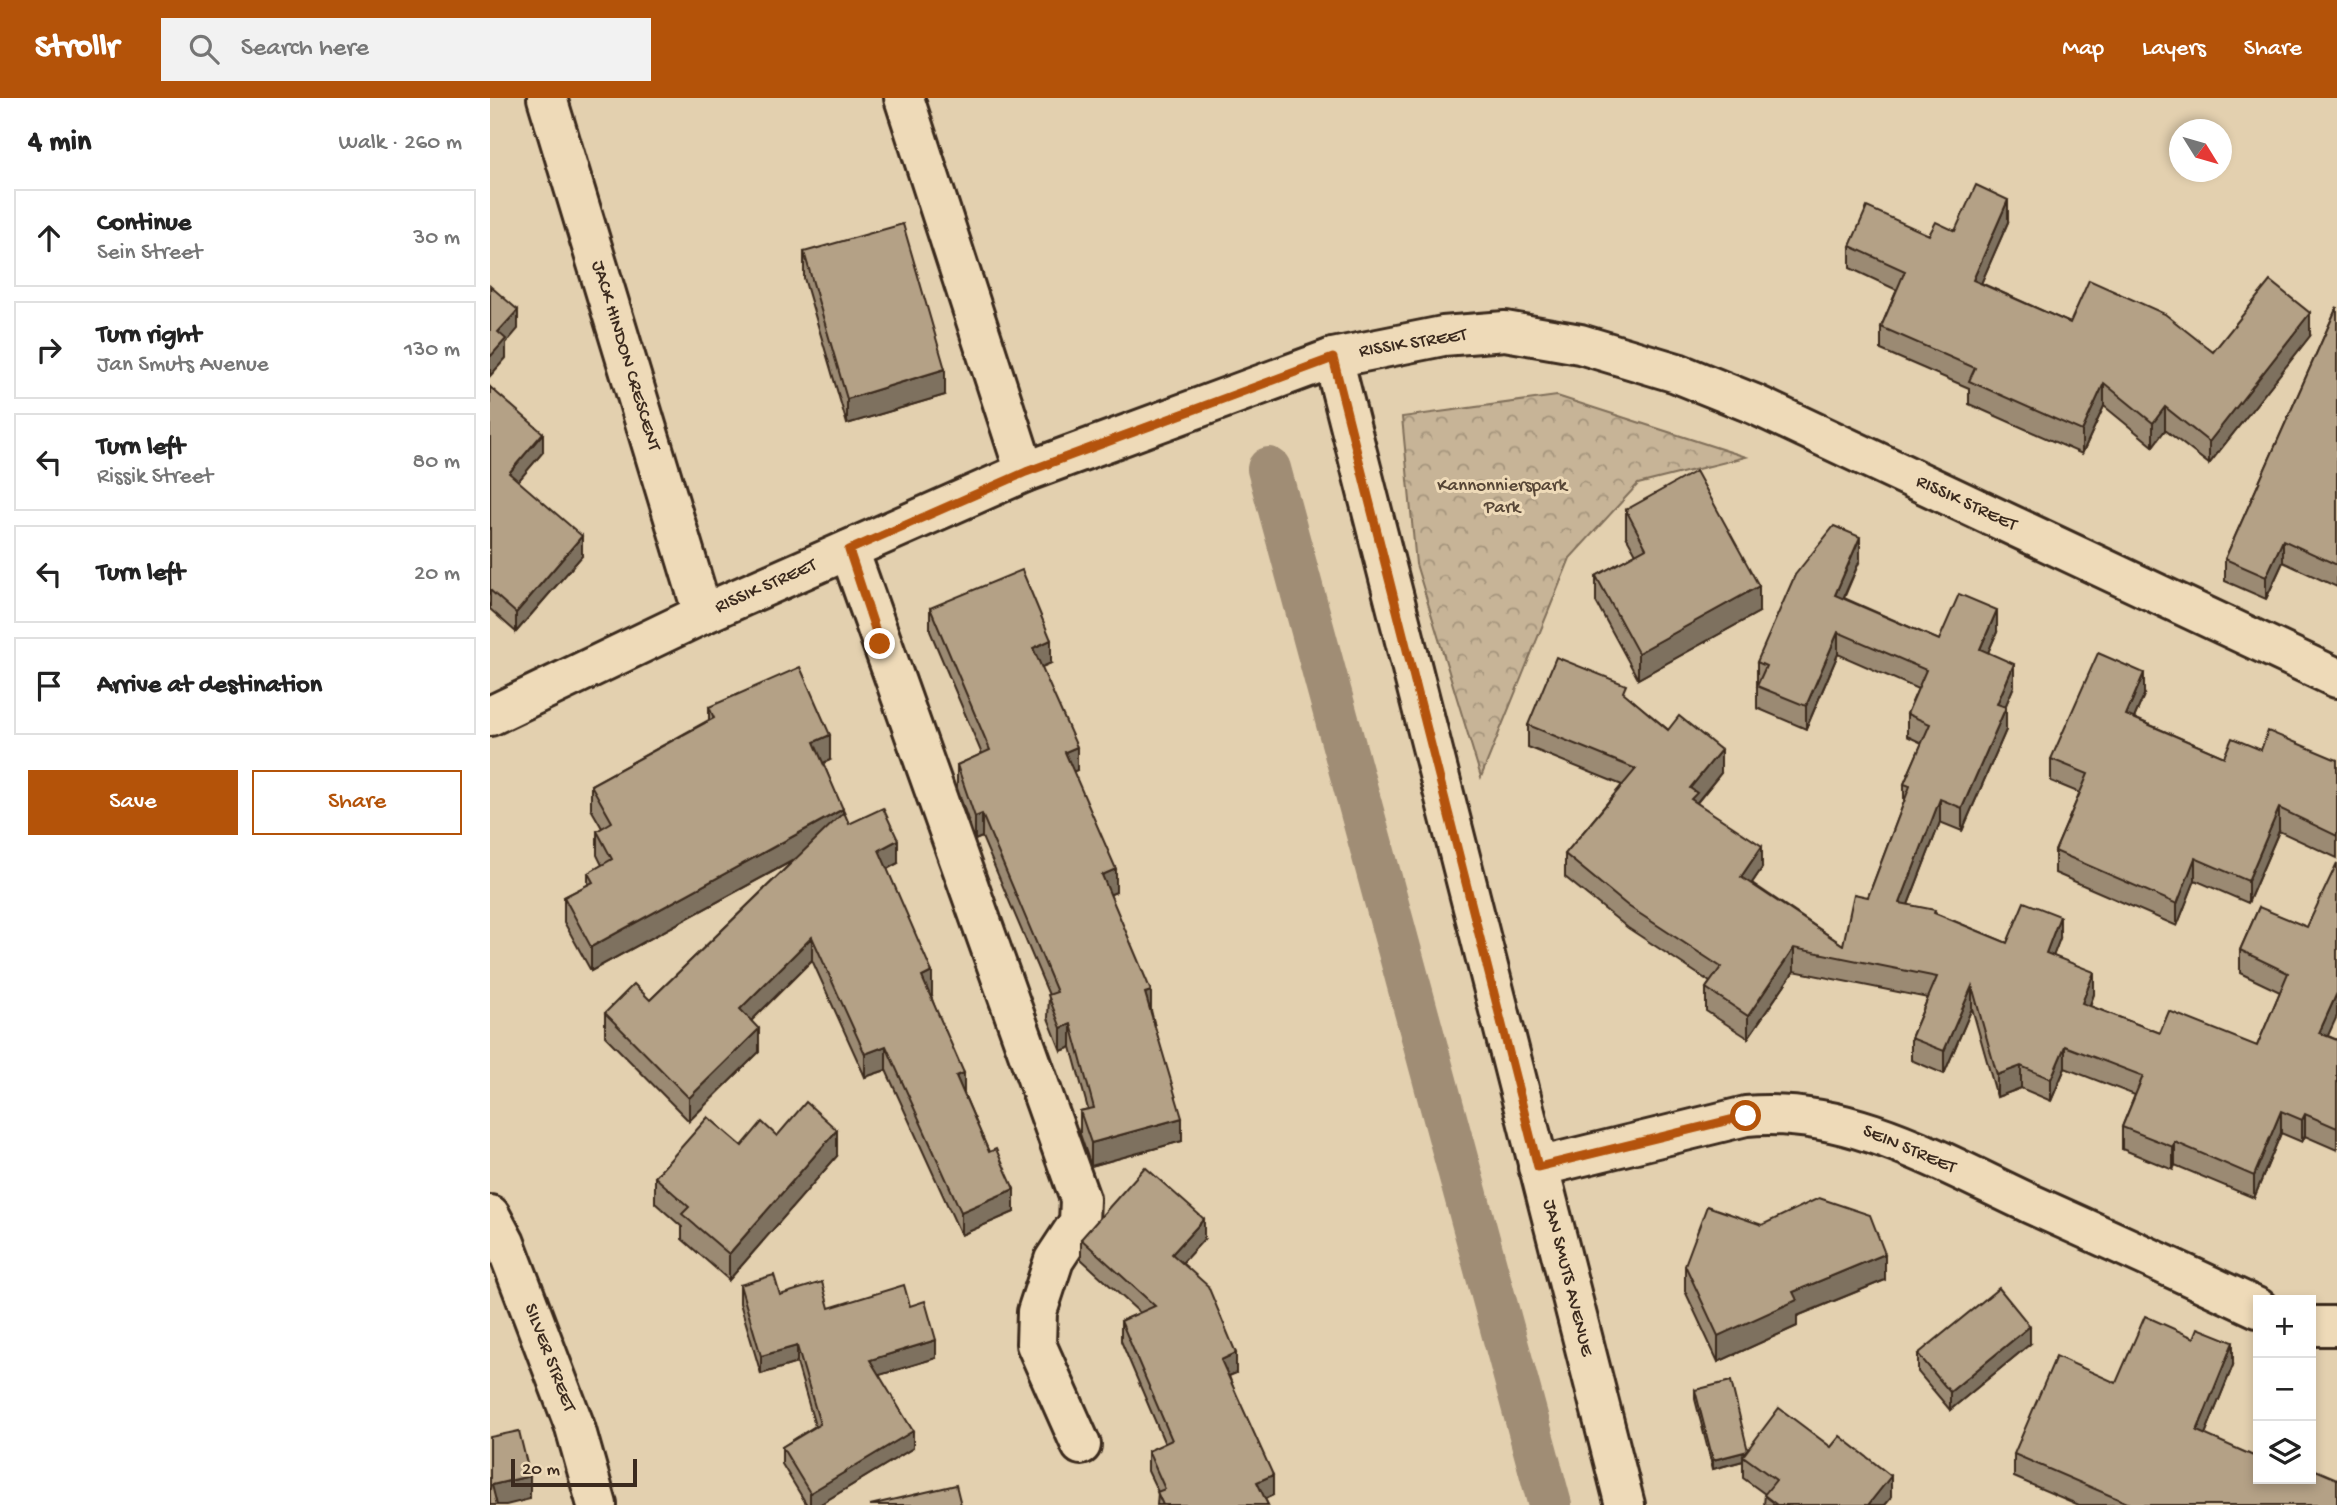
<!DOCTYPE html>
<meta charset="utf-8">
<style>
:root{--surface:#fff;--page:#f2f2f2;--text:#222;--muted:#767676;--line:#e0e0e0;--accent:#b45309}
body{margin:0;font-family:"Gochi Hand",sans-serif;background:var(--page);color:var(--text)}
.controls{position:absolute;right:21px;bottom:21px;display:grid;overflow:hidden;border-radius:0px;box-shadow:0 4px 10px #0003}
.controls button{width:63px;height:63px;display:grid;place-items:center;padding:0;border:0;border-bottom:2px solid var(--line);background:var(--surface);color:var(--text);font:35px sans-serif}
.compass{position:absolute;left:1679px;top:21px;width:63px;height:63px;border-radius:50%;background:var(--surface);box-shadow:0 4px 10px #0003;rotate:127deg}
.scale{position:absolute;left:21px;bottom:18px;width:126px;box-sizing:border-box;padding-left:7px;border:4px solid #3b2a1e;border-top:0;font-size:19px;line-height:24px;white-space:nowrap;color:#3b2a1e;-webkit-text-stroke:5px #eedab8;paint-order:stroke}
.stop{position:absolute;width:21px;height:21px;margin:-16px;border:5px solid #b45309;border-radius:50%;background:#fff}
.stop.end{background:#b45309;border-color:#fff;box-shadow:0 2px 7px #0008}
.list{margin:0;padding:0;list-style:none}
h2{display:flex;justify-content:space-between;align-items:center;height:91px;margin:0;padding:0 28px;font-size:30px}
h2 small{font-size:23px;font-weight:400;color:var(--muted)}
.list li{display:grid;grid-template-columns:46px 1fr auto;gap:21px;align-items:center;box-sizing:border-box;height:98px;margin:0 14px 14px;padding:0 14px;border:2px solid var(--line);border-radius:0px}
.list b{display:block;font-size:26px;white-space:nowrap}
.list p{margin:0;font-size:23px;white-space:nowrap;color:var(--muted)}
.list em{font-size:23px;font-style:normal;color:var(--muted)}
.actions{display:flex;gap:14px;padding:21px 28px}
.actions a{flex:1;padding:16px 0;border:2px solid var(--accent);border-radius:0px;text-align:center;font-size:24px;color:var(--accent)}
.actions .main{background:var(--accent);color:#fff}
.icon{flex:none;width:38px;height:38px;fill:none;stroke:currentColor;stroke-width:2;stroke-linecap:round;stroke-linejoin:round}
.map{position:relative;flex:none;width:1847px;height:1407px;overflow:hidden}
header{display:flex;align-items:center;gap:42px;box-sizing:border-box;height:98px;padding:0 35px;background:var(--accent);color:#fff}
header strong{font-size:33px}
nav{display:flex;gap:38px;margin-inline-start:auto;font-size:24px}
.search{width:490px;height:63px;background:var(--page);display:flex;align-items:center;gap:18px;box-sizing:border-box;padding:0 24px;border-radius:0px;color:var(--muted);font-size:26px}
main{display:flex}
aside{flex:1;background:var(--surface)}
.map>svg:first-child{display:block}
.park{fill:url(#park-crowns);stroke:#816f5a;stroke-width:2}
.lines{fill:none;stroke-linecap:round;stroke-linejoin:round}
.canal{stroke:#a08d75;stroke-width:44}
.street-casing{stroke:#3b2a1e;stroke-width:44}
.street{stroke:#eedab8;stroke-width:38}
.wall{fill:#9b8a73;stroke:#3b2a1e;stroke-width:2}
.shaded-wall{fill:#7e715e;stroke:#3b2a1e;stroke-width:2}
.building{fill:#b4a186;stroke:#3b2a1e;stroke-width:2}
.route{stroke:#b45309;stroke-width:9}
.labels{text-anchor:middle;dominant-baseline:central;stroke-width:6;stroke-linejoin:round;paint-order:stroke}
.street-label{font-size:19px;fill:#3b2a1e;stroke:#eedab8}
.park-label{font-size:19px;fill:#574636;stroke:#eedab8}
</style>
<header>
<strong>Strollr</strong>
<div class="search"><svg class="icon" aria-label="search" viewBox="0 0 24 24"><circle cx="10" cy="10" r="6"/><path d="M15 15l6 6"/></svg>Search here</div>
<nav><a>Map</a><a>Layers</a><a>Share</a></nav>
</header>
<main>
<aside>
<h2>4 min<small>Walk · 260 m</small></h2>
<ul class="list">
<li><svg class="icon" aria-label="ahead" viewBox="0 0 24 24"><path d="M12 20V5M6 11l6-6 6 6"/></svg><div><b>Continue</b><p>Sein Street</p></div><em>30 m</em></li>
<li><svg class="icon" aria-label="right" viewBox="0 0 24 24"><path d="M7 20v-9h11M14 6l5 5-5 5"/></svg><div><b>Turn right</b><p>Jan Smuts Avenue</p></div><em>130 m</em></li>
<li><svg class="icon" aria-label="left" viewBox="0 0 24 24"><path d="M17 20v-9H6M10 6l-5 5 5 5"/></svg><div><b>Turn left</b><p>Rissik Street</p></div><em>80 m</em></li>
<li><svg class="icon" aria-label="left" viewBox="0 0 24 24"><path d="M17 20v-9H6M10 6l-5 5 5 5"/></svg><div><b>Turn left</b></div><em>20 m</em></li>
<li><svg class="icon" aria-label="arrive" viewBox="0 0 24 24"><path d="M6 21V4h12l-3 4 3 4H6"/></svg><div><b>Arrive at destination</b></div></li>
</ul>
<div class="actions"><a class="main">Save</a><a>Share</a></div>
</aside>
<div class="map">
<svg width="1847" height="1407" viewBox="0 0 1847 1407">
<defs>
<pattern id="park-crowns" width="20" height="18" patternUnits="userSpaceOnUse" patternTransform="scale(1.75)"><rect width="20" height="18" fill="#c7b497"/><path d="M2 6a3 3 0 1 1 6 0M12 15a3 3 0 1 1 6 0" fill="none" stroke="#a3937b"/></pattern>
</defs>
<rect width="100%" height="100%" fill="#e3d0af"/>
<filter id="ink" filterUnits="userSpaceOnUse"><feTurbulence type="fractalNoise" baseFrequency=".0143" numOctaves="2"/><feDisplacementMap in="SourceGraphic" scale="14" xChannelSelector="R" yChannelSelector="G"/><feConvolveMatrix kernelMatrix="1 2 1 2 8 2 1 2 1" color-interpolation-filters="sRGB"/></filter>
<g filter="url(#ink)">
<polygon class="park" points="1067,298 1256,359 1148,386 1080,460 991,679 926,466 912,319"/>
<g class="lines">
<polyline class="canal" points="779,371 1060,1407"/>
<g class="street-casing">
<g id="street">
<polyline points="57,0 213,516"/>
<polyline points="414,0 535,374"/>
<polyline points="843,260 1135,1407"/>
<polyline points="359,452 590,1101 589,1124 564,1162 547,1214 546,1246 591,1347"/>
<polyline points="0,618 213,516 535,374 843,260 953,238 1015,233 1090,246 1187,275 1264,306 1847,580"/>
<path d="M1048,1069L1256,1018C1359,1009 1451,1064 1541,1106C1617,1140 1693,1175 1768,1210"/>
<polyline points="0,1117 15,1145 85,1329 107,1407"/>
<polyline points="1821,1228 1847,1228"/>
</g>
</g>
<use href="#street" class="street"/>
</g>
<g class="wall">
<polygon points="1518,124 1491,185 1580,225 1723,254 1820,238 1719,366 1675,332 1663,348 1614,308 1592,356 1479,306 1479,290 1391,252 1391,229 1407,192 1360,170 1360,148"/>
<polygon points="314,154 455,297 357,326 314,180"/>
<polygon points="1847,209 1847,489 1793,464 1776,501 1735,483 1735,461"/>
<polygon points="0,289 53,354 28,383 92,458 26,534 0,511"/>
<polygon points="1136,412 1269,514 1148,581 1106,504 1106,478 1146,456 1136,438"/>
<polygon points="1370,462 1354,500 1449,542 1507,534 1498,554 1524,588 1515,609 1516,632 1472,733 1450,724 1418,807 1445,815 1517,845 1570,840 1563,858 1604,896 1600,908 1670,935 1767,948 1790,894 1750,875 1750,852 1769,809 1838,938 1847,942 1847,1052 1815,1038 1812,1044 1791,1035 1764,1100 1685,1067 1683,1072 1632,1051 1632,1029 1645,997 1575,970 1561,1003 1531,990 1507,999 1482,910 1454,976 1421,962 1421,940 1438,900 1304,873 1258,940 1216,913 1216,890 1220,884 1138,830 1075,779 1075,756 1132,687 1038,649 1038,627 1136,597 1231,675 1207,705 1272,770 1262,785 1353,847 1378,799 1414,704 1414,686 1432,645 1417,638 1417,616 1428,591 1348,556 1316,631 1267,610 1267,564"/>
<polygon points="440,510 561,565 551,569 587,672 583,673 626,794 620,796 661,912 692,1043 601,1068 590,1036 590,1013 598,1011 581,949 571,953 558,920 559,897 492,739 485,742 467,690 467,667 492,656 440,533"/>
<polygon points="1654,597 1644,620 1734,659 1771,652 1847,662 1847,760 1789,733 1758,805 1705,782 1687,828 1565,775 1565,753 1590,695 1561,683 1561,661"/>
<polygon points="219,609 340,662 333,665 353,714 359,726 408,765 397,771 442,898 441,898 474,996 524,1114 471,1137 396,972 375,979 322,862 261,923 269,954 199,1023 115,938 115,915 160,902 304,762 101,873 74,824 74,799 98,787 98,775 112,767 107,757 107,733 112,730 101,711 101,687 219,622"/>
<polygon points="287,1038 347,1058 239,1182 192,1141 192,1129 165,1105 165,1079 252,1048"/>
<polygon points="591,1141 714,1141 692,1165 746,1275 739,1278 783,1397 775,1401 778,1407 667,1407 668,1394 658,1373 658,1353 675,1346 631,1243 631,1223 650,1215 591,1161"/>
<polygon points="1195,1167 1395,1182 1307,1218 1307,1228 1228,1264 1195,1193"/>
<polygon points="250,1187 339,1210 420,1208 446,1260 389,1277 423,1350 329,1407 317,1407 292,1366 292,1349 325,1328 307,1265 271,1276 250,1205"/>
<polygon points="1540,1246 1460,1312 1428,1274 1428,1256"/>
<polygon points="1743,1267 1715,1336 1768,1381 1847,1407 1589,1407 1524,1379 1524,1356 1626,1285"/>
<polygon points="1205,1292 1257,1352 1401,1400 1395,1407 1274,1407 1275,1396 1253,1380 1253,1363 1223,1371 1205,1301"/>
</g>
<g class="shaded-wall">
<polygon points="1518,102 1518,124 1483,204 1483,182"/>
<polygon points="28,212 28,231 16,245 16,260 0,278 0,259 8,234"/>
<polygon points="1820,215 1820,238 1719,366 1719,344"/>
<polygon points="455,271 455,297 357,326 357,301"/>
<polygon points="1614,285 1614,308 1592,356 1592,333"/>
<polygon points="1675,309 1675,332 1663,348 1663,325"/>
<polygon points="53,335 53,354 19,394 19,375"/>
<polygon points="92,438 92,458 26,534 26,515"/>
<polygon points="1370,439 1370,462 1345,519 1345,497"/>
<polygon points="1793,442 1793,464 1776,501 1776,479"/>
<polygon points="1269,488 1269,514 1148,581 1148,555"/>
<polygon points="1507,512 1507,534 1490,573 1490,551"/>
<polygon points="1348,534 1348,556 1316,631 1316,608"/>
<polygon points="561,542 561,565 543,573 543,550"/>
<polygon points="1524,566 1524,588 1507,628 1507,606"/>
<polygon points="1654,575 1654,597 1636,639 1636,617"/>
<polygon points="1516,609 1516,632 1472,733 1472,710"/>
<polygon points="340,637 340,662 324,669 324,644"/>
<polygon points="587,649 587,672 575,677 575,654"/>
<polygon points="1231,652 1231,675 1207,704 1207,717 1201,723 1200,690"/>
<polygon points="1450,701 1450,724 1410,827 1410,805"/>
<polygon points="1789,710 1789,733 1758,805 1758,783"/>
<polygon points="353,711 353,735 101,873 101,849"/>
<polygon points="492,716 492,739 485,742 485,719"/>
<polygon points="408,742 408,765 389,775 389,752"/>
<polygon points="1272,748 1272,770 1251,801 1251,779"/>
<polygon points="1705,760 1705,782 1687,828 1687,806"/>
<polygon points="626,771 626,794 612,800 612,777"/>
<polygon points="1570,818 1570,840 1556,877 1556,855"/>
<polygon points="322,839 322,862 250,934 250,911"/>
<polygon points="1304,850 1304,873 1258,940 1258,918"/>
<polygon points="442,874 442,898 432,902 432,879"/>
<polygon points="1604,874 1604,896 1592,927 1592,905"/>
<polygon points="1482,888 1482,910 1454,976 1454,953"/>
<polygon points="661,893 661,916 655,895"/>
<polygon points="1847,895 1847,918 1829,957 1829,935"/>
<polygon points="581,926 581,949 571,953 571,930"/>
<polygon points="269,931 269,954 199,1023 199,1000"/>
<polygon points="396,948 396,972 375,979 375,956"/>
<polygon points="1575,948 1575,970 1561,1003 1561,981"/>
<polygon points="1531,968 1531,990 1507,999 1507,977"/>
<polygon points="474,975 474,998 466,978"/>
<polygon points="1791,1013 1791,1035 1764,1100 1764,1078"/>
<polygon points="1815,1016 1815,1038 1812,1044 1812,1022"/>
<polygon points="692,1020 692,1043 601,1068 601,1045"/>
<polygon points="347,1032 347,1058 239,1182 239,1156"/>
<polygon points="1685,1044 1685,1067 1683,1072 1683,1049"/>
<polygon points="524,1091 524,1114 471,1137 471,1114"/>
<polygon points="714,1121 714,1141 682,1176 682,1156"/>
<polygon points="1395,1156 1395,1182 1307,1218 1307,1228 1228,1264 1228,1238 1303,1194"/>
<polygon points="1540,1228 1540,1246 1460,1312 1460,1294"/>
<polygon points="446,1242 446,1260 380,1280 380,1262"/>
<polygon points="1743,1244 1743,1267 1707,1356 1707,1333"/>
<polygon points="307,1248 307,1265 271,1276 271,1258"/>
<polygon points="746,1255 746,1275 731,1281 731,1262"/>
<polygon points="423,1333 423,1350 329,1407 320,1407 320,1395"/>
<polygon points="1258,1353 1253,1358 1253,1363 1223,1371 1223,1362"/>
<polygon points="783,1377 783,1397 767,1404 767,1384"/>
<polygon points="40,1378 40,1401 16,1407 2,1407 2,1387"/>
<polygon points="1401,1378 1401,1400 1395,1407 1378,1407"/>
</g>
<g class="building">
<polygon points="1486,87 1518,102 1483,182 1580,225 1599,182 1675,216 1723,254 1780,183 1820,215 1719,344 1675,309 1663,325 1614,285 1592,333 1479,283 1485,270 1391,229 1415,173 1360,148 1377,109 1439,137 1446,124 1465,133"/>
<polygon points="413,126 455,271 357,301 314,154"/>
<polygon points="0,188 28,212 8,234 16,241 0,259"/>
<polygon points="1847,209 1847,467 1793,442 1776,479 1735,461"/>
<polygon points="0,289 53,335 19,375 92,438 26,515 0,492"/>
<polygon points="1206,373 1269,488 1148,555 1106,478 1156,450 1136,412"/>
<polygon points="1344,428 1370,439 1345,497 1449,542 1469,496 1507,512 1490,551 1524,566 1507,606 1516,609 1472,710 1450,701 1410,805 1445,812 1444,815 1517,845 1534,804 1570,818 1556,855 1604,874 1592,905 1670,935 1679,913 1767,948 1798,875 1750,852 1769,809 1817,829 1847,765 1847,895 1829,935 1847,942 1847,1030 1815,1016 1812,1022 1791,1013 1764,1078 1685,1044 1683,1049 1632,1029 1653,978 1575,948 1561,981 1531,968 1507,977 1482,888 1454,953 1421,940 1447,879 1304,850 1258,918 1216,890 1231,869 1138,808 1075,756 1146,671 1038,627 1066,559 1136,587 1133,594 1178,632 1189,618 1231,652 1200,690 1207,695 1201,701 1272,748 1251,779 1353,847 1364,796 1378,799 1420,688 1414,686 1440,626 1417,616 1436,572 1348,534 1316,608 1267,588 1276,568 1267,564 1305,477"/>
<polygon points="532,472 561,542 543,550 587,649 575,654 626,771 612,777 661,893 655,895 692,1020 601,1045 590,1013 604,1010 581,926 571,930 558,897 567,894 492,716 485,719 467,667 500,652 440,510"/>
<polygon points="1608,555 1654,575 1636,617 1734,659 1742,640 1771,652 1778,633 1847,662 1847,738 1789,710 1758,783 1705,760 1687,806 1565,753 1598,676 1561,661"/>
<polygon points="310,569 340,637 324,644 353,711 101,849 74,799 103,784 98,775 122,761 107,733 122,724 101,687 224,620 219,609"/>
<polygon points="393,710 408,742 389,752 442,874 432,879 474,975 466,978 499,1054 506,1051 524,1091 471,1114 396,948 375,956 322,839 250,911 269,931 199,1000 115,915 144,886 160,902 354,714 359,726"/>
<polygon points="316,1004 347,1032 239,1156 192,1116 199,1109 165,1079 218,1019 252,1048 272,1024 287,1038"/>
<polygon points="655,1069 714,1121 682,1156 718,1188 746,1255 731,1262 783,1377 767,1384 778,1407 673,1407 667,1394 675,1391 658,1353 682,1342 631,1223 665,1208 591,1141"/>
<polygon points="1329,1100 1380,1117 1395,1156 1303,1194 1307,1202 1228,1238 1195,1167 1217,1108 1272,1127"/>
<polygon points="284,1177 290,1197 332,1184 339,1210 414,1187 420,1208 435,1203 446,1242 380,1262 423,1333 320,1395 292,1349 330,1326 307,1248 271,1258 250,1187"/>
<polygon points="1509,1190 1540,1228 1460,1294 1428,1256"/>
<polygon points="1655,1218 1704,1240 1708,1230 1743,1244 1707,1333 1768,1360 1768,1381 1821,1381 1821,1370 1847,1381 1847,1407 1642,1407 1524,1356 1566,1258 1626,1285"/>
<polygon points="1241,1283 1258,1353 1223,1362 1205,1292"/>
<polygon points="1289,1310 1341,1349 1350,1338 1401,1378 1378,1407 1287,1407 1274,1397 1286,1382 1253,1358"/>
<polygon points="29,1333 40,1378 2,1387 7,1407 0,1407 0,1339"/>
<polygon points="466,1387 471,1407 380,1407"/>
</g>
</g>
<g class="lines" filter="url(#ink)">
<polyline class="route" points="390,546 359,452 536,374 843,260 1048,1069 1256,1018"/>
</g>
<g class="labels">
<g class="street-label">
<text transform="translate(923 246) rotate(-9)">RISSIK STREET</text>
<text transform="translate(135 258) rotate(73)">JACK HINDON CRESCENT</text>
<text transform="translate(1476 406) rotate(25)">RISSIK STREET</text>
<text transform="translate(276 489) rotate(-24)">RISSIK STREET</text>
<text transform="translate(1419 1052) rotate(23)">SEIN STREET</text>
<text transform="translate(1077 1180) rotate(76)">JAN SMUTS AVENUE</text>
<text transform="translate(59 1260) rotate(69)">SILVER STREET</text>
</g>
<g class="park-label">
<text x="1012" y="388">Kannonnierspark<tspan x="1012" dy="22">Park</tspan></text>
</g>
</g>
</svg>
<div class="controls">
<button>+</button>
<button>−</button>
<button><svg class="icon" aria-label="layers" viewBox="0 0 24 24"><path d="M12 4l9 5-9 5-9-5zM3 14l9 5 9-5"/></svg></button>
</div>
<svg class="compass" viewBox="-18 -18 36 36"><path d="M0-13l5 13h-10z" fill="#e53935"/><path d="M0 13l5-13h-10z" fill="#767676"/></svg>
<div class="scale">20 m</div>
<div class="stop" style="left:1256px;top:1018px"></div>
<div class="stop end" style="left:390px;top:546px"></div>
</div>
</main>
